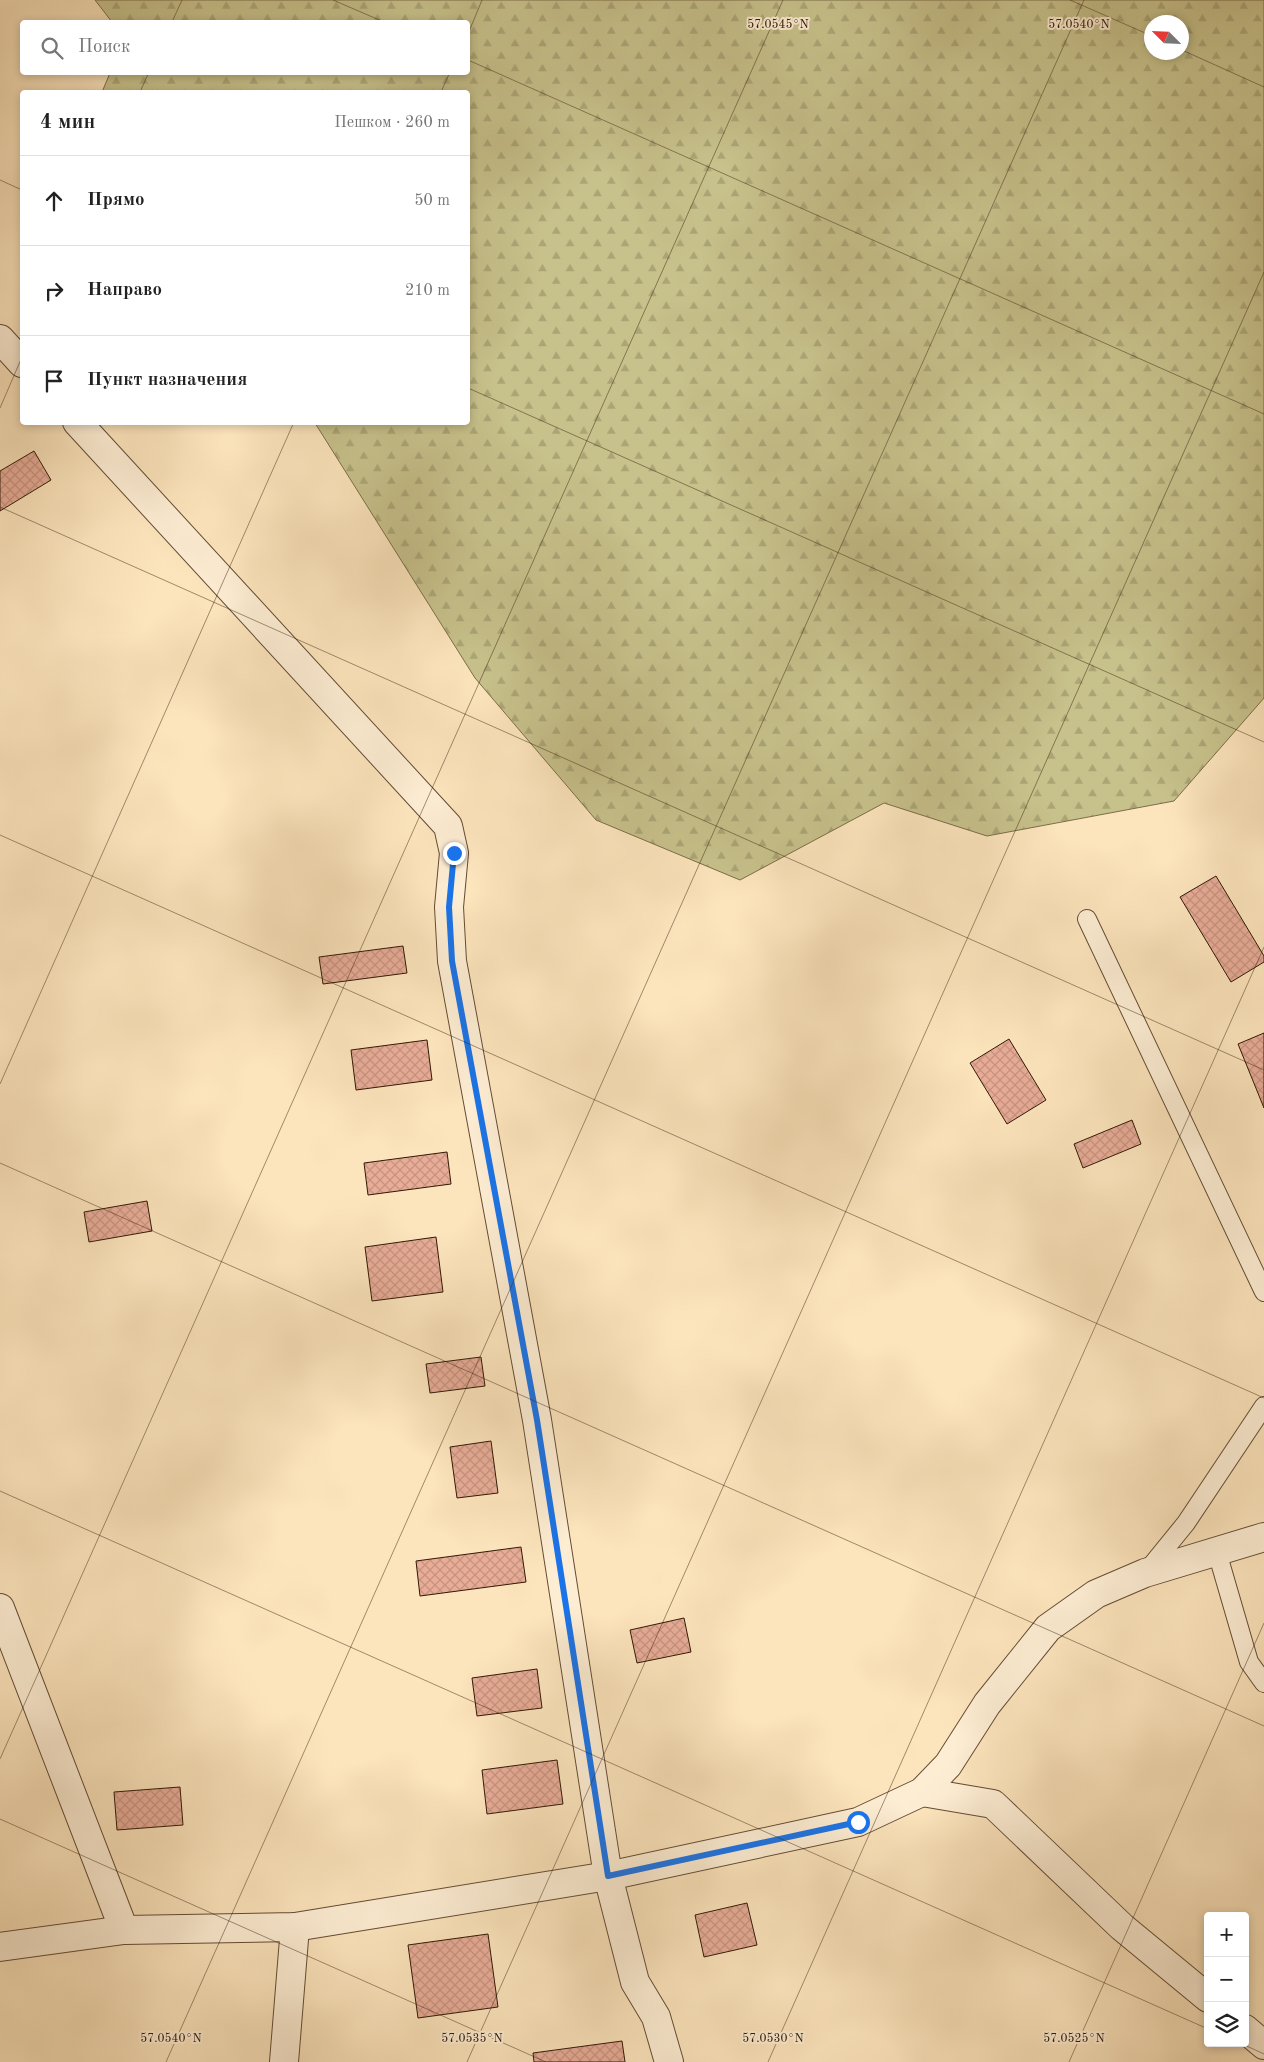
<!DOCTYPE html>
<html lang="ru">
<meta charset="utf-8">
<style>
:root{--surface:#fff;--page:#f6f6f6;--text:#222;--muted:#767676;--line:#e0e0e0}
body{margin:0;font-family:"Old Standard TT",serif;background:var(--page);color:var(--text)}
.controls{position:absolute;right:15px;bottom:15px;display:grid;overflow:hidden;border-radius:5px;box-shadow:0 2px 8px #0003}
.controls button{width:45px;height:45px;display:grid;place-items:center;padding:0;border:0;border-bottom:1px solid var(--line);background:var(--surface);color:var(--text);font:25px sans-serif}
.compass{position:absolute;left:1144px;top:15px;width:45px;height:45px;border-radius:50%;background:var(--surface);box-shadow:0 2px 8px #0003;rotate:294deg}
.stop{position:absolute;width:15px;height:15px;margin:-11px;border:4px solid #1a73e8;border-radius:50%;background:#fff}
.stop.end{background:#1a73e8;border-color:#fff;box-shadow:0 1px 5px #0008}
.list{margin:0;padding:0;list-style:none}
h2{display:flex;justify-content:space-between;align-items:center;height:65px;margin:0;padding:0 20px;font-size:21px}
h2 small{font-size:16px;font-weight:400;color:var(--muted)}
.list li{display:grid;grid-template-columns:32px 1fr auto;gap:15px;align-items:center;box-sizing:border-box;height:90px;padding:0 20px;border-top:1px solid var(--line)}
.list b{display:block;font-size:19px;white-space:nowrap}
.list em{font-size:16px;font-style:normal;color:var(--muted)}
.icon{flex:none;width:28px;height:28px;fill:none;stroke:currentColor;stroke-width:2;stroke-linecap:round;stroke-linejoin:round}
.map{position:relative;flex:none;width:1264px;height:2062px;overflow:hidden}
.search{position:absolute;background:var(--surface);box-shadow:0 2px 8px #0003;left:20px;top:20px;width:450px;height:55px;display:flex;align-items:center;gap:12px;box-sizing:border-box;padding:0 18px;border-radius:5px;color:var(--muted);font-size:19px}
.panel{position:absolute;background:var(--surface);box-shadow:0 2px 8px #0003;left:20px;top:90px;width:450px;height:335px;border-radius:5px}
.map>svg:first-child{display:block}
.forest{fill:url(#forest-firs);stroke:#7c6d48;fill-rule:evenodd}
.building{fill:url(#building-cross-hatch);stroke:#311906}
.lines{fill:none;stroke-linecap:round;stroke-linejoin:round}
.lane-casing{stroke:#644c34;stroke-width:20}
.street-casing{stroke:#644c34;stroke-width:30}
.lane{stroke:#fdedd3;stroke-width:18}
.street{stroke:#fdedd3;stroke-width:28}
.route{stroke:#1a73e8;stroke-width:6}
.ticks{fill:none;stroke:#311906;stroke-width:1;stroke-opacity:0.45}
.ticks-label{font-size:12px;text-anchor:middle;fill:#311906;stroke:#fdedd3;stroke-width:4;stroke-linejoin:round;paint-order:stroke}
</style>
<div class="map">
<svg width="1264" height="2062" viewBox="0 0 1264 2062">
<defs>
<pattern id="forest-firs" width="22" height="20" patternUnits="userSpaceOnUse" patternTransform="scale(1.25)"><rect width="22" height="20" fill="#c7c18b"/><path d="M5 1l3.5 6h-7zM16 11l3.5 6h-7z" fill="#aba576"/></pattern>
<pattern id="building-cross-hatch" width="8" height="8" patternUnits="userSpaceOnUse" patternTransform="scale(1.25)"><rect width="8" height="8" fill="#e8ac97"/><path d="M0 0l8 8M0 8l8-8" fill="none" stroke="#c79381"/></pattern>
</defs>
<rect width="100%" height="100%" fill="#fce4bc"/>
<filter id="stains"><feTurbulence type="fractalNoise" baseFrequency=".004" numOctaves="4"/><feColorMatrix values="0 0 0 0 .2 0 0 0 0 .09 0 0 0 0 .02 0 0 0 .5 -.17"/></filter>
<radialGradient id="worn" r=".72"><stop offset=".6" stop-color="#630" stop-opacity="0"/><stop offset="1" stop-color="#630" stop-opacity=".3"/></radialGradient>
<path class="forest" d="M95,0H1264V698L1174,801L987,836L884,803L740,880L596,820L475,678L315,423L468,422V92H102L110,73L468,72V22H112ZM1152,22H1182V52H1152Z"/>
<g class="building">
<polygon points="34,451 51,480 0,511 0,471"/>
<polygon points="1216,876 1264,956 1264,962 1231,982 1180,897"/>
<polygon points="403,946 407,973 323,984 319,957"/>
<polygon points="1264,1033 1264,1108 1238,1044"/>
<polygon points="1009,1039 1046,1100 1007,1124 970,1063"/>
<polygon points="427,1040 432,1080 356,1090 351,1050"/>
<polygon points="1132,1120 1141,1144 1083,1168 1074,1144"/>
<polygon points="447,1152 451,1184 368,1195 364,1163"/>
<polygon points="147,1201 152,1231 89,1242 84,1212"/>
<polygon points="436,1237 443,1292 372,1301 365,1247"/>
<polygon points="481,1357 485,1386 430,1393 426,1364"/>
<polygon points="491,1441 498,1493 457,1498 450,1447"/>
<polygon points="521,1547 526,1582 420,1596 416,1561"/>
<polygon points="684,1618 691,1652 637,1663 630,1630"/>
<polygon points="537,1669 542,1708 477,1716 472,1678"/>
<polygon points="557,1760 563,1804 487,1814 482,1770"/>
<polygon points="180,1787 183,1825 117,1830 114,1792"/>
<polygon points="747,1903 757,1945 704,1957 695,1915"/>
<polygon points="488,1934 498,2007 418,2018 408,1945"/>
<polygon points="622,2041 625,2062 534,2062 533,2053"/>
</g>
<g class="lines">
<g class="lane-casing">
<g id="lane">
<polyline points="1087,919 1264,1292"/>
<polyline points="1217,1552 1249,1662 1264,1683"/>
<polyline points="1147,1571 1186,1523 1264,1406"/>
</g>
</g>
<g class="street-casing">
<g id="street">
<polyline points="0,339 22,363"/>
<polyline points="77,422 448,826 454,853 449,907 452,961 537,1420 608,1876 635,1982 656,2017 669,2062"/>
<polyline points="0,1608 124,1930"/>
<polyline points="922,1792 993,1804 1122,1927 1208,1998"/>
<polyline points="0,1947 124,1930 295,1927 608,1876 858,1822 922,1792 948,1765 987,1704 1048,1628 1096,1594 1145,1573 1264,1537"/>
<polyline points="1245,2029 1264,2045"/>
<polyline points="284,2062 295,1927"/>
</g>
</g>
<use href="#lane" class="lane"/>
<use href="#street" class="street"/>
</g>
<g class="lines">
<polyline class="route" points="454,853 449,907 452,961 537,1420 608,1876 858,1822"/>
</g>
<path class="ticks" d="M333,0L384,22M1070,0L1152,36M172,22L182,0M468,34L482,0M1182,50L1264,87M468,60L1264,414M140,92L149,72M441,92L450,72M0,180L22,190M468,388L1264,742M0,408L22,357M0,507L1264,1070M0,835L1264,1398M0,1084L294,422M0,1163L1264,1726M0,1491L1208,2029M0,1759L783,0M0,1819L546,2062M1240,2043L1264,2054M166,2062L1084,0M467,2062L1264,272M768,2062L1264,947M1069,2062L1264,1623"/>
<g class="ticks-label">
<text x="778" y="28">57.0545°N</text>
<text x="1079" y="28">57.0540°N</text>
<text x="171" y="2042">57.0540°N</text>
<text x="472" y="2042">57.0535°N</text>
<text x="773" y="2042">57.0530°N</text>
<text x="1074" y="2042">57.0525°N</text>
</g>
<rect width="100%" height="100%" filter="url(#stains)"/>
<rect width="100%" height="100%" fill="url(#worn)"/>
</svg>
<div class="controls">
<button>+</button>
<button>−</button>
<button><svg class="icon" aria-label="layers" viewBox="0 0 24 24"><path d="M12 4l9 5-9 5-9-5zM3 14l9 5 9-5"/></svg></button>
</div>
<svg class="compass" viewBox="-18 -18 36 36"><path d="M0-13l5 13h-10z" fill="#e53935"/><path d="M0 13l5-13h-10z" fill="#767676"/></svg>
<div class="stop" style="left:858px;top:1822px"></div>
<div class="stop end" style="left:454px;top:853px"></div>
<div class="search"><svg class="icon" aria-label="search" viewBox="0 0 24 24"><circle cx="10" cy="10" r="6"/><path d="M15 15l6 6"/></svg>Поиск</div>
<section class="panel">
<h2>4 мин<small>Пешком · 260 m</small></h2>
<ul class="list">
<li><svg class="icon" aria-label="ahead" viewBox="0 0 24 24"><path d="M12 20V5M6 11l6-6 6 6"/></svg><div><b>Прямо</b></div><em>50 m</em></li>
<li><svg class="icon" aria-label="right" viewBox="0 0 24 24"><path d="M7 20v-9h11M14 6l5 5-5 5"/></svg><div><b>Направо</b></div><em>210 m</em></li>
<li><svg class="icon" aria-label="arrive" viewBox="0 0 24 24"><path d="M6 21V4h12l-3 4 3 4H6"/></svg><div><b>Пункт назначения</b></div></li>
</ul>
</section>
</div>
